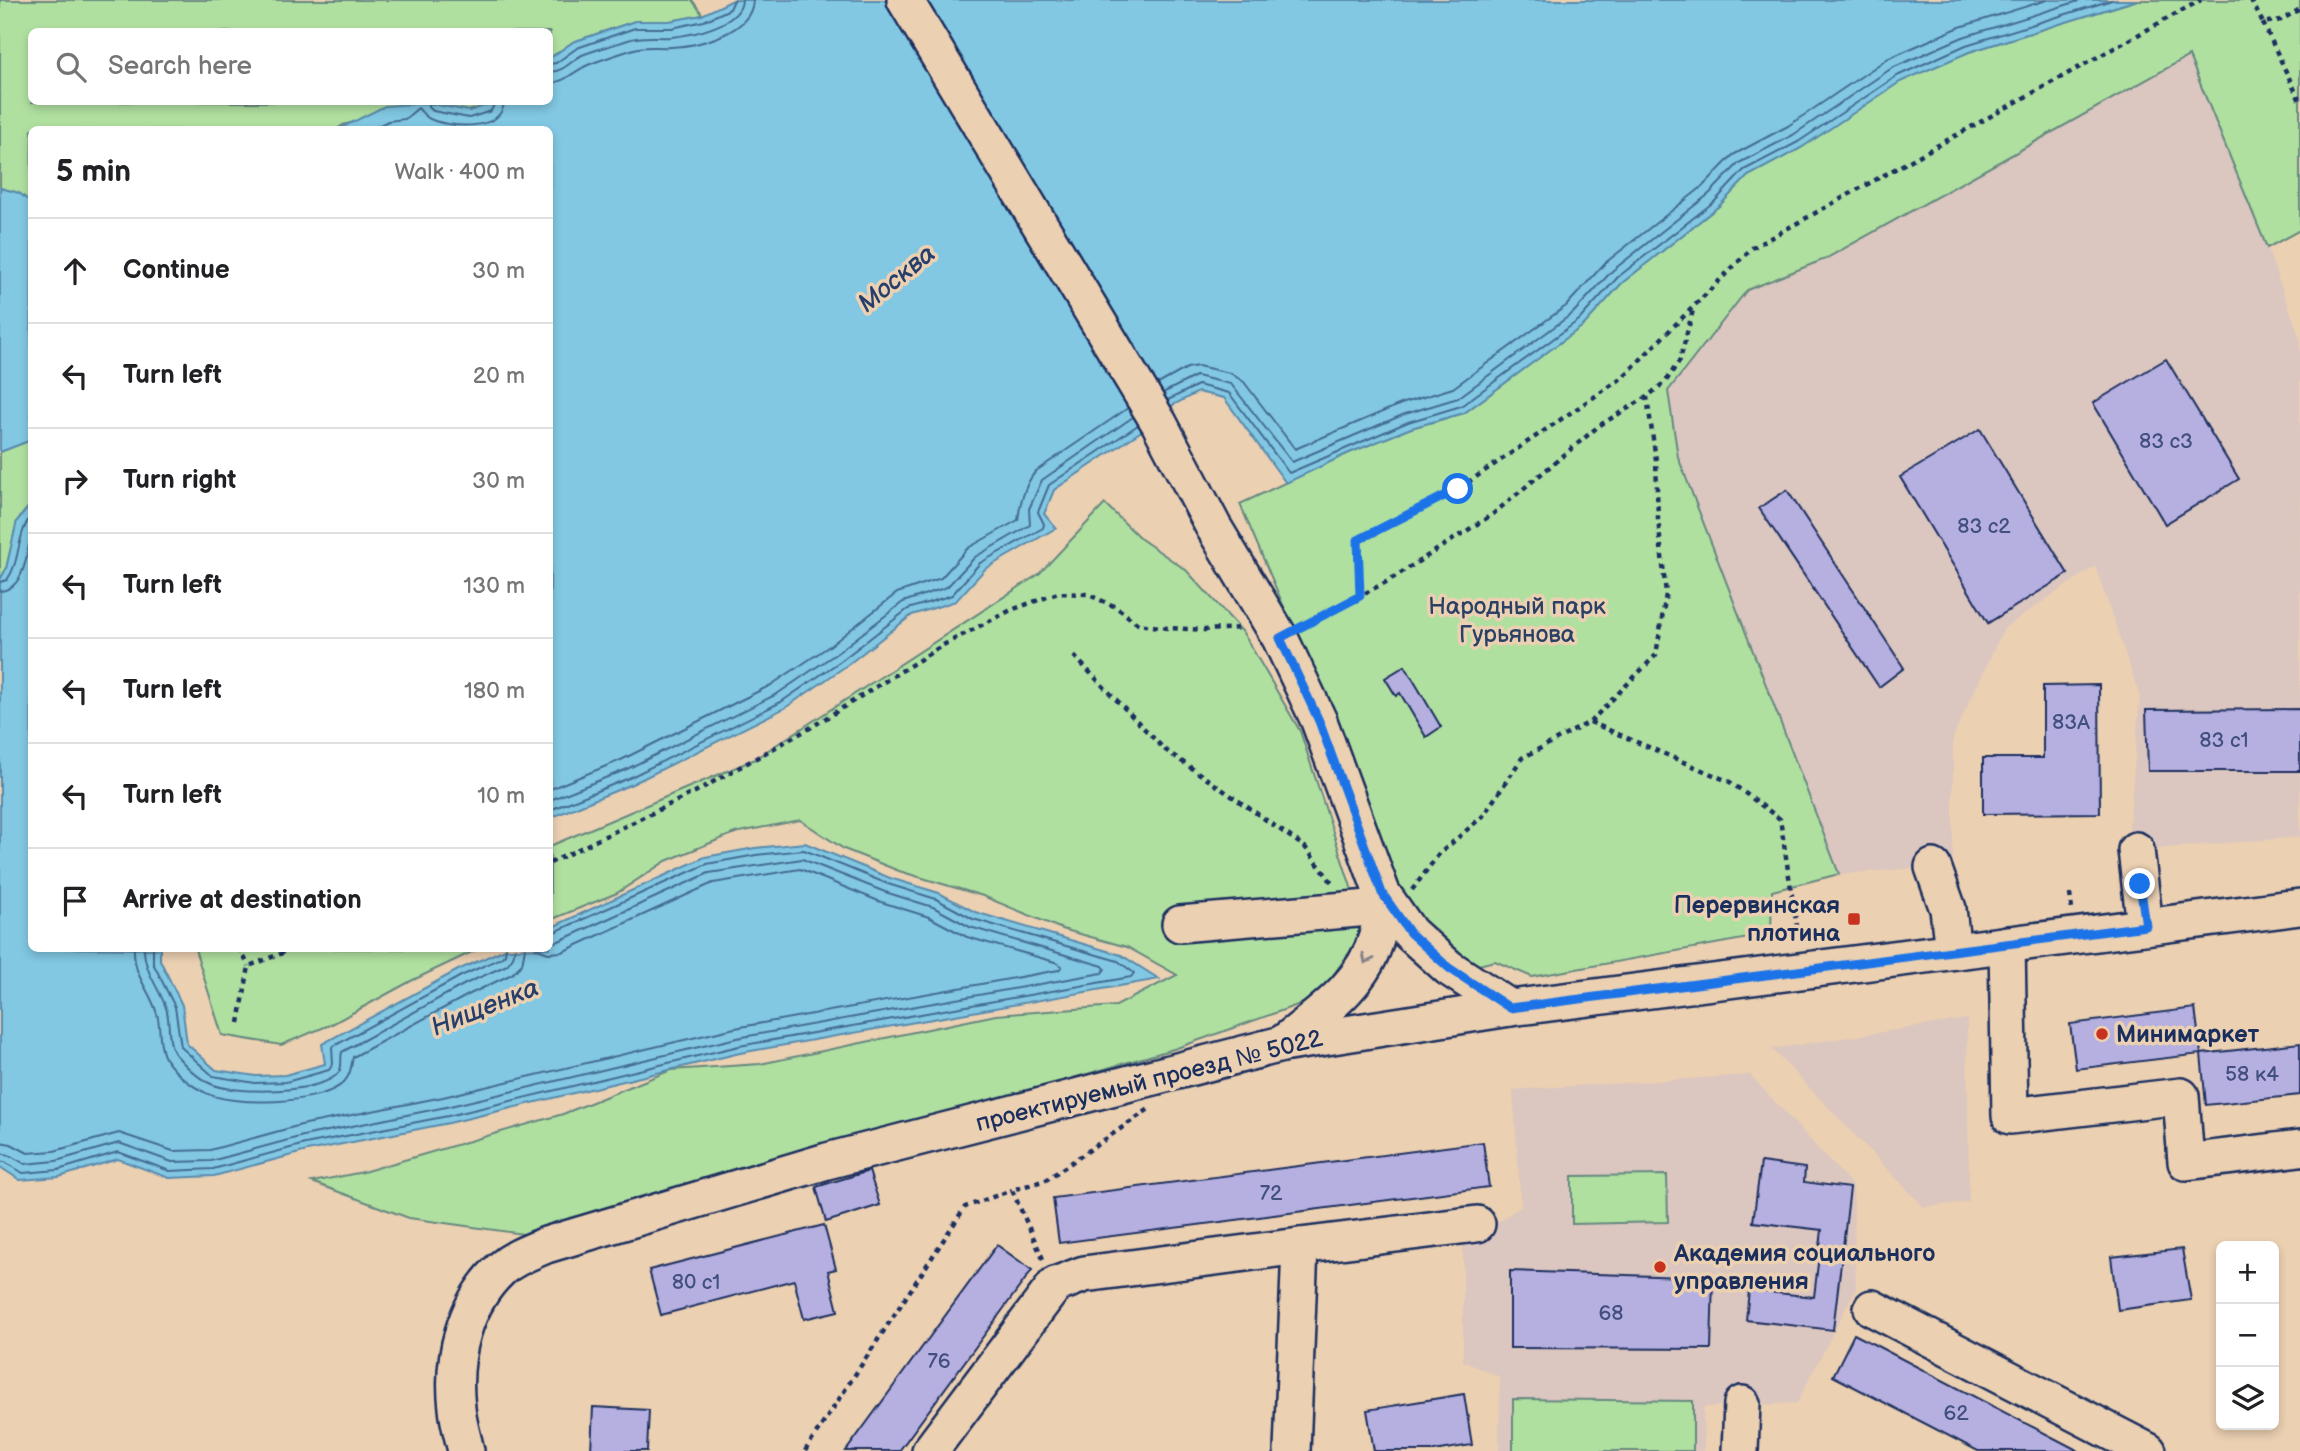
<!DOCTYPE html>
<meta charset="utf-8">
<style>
:root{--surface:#fff;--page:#f2f2f2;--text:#202124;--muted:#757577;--line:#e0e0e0}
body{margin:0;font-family:"Balsamiq Sans",sans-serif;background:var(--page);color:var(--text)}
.controls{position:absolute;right:21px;bottom:21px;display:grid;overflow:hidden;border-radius:10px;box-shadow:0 4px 10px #0003}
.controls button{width:63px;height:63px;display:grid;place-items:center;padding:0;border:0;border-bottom:2px solid var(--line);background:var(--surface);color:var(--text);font:35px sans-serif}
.stop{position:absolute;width:21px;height:21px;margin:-16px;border:5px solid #1a73e8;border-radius:50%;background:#fff}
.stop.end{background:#1a73e8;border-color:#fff;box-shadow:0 2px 7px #0008}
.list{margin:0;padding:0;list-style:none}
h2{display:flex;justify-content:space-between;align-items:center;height:91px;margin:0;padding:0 28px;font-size:30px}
h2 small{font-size:23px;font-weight:400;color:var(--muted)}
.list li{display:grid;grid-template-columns:46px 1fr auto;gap:21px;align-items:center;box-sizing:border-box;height:105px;padding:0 28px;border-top:2px solid var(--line)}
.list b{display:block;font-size:26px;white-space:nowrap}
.list em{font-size:23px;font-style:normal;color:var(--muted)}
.icon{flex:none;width:38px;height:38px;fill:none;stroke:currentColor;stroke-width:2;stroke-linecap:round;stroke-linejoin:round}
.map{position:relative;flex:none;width:2300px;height:1451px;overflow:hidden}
.search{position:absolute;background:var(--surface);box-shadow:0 4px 10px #0003;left:28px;top:28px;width:525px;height:77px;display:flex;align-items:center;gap:18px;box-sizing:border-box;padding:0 24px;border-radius:10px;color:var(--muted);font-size:26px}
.panel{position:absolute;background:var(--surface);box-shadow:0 4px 10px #0003;left:28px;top:126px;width:525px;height:826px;border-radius:10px}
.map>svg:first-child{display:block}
.built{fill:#dbc6c0}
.green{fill:#b0e0a0;stroke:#66887f;stroke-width:2}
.water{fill:#82c8e3;stroke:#598bae;stroke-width:2}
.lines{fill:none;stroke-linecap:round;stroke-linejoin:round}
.shore{stroke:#446c93;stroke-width:2}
.building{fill:#b6b0e1;stroke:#1b2f5e;stroke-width:2}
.minor-casing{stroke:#1b2f5e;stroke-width:40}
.path{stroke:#1b2f5e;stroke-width:4.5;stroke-dasharray:5 5;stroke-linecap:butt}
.minor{stroke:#ebd0b2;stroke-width:35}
.oneway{stroke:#838088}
.route{stroke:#1a73e8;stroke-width:9}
.poi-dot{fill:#c8321e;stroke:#ebd0b2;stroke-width:2.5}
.labels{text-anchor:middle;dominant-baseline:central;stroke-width:7;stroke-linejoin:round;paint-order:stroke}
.number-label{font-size:21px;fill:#424f7f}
.park-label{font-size:24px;fill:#2a4165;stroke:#ebd0b2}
.poi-label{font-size:24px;font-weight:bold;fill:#1b2f5e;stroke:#ebd0b2;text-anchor:start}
.street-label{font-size:24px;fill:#1b2f5e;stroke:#ebd0b2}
.water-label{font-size:26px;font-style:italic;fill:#253e6b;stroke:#ebd0b2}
</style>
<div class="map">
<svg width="2300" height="1451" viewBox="0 0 2300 1451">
<rect width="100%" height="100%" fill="#ebd0b2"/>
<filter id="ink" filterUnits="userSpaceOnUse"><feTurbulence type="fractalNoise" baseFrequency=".0143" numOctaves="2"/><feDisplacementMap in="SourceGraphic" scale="14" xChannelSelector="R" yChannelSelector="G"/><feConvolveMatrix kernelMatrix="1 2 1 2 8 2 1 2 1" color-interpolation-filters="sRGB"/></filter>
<g filter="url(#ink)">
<g class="built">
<polygon points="2189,56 2267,248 2300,338 2300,837 2127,851 2140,696 2095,566 2004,628 1953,737 1953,865 1839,874 1678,457 1667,389 1747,290 1825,259"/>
<polygon points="1967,1019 1969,1202 1924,1207 1772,1049"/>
<polygon points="1750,1075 1853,1186 1856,1288 1797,1403 1703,1407 1704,1451 1499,1451 1500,1377 1463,1361 1463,1247 1521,1206 1513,1090"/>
</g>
<g class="green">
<polygon points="0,0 692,0 703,15 670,21 635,21 573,42 550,58 550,32 32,32 32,102 497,102 469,111 427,103 343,125 337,129 32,130 31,203 19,193 0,188"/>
<polygon points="2138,0 2300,0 2300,230 2267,248 2189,56 1825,259 1747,290 1668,391 1678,457 1839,874 1772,891 1771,934 1532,977 1495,961 1470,967 1413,921 1348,757 1240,504 1349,453 1411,428 1464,413 1584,325 1622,283 1719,206 1748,176 1801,148 1900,81 1969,52"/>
<polygon points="31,440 31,504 17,521 6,569 0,580 0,452"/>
<polygon points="1105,504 1141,539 1186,570 1242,631 1300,731 1365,930 1317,998 1177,1048 530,1235 409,1218 312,1182 363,1172 563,1114 671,1070 760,1064 996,1015 1116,1006 1177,975 1127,947 1062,929 983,896 899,871 844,849 800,820 735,833 666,861 617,893 550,920 550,846 753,760 1039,574"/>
<polygon points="195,949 195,948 478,949 411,981 332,1024 281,1045 222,1035"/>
<polygon points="1667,1175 1668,1222 1572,1224 1572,1176"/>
<polygon points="1513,1399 1693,1401 1693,1451 1513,1451"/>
</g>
<g class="water">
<polygon points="733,0 2137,0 1969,52 1900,82 1801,148 1748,176 1719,206 1622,283 1584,325 1464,413 1411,428 1349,453 1286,483 1224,398 1198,392 1171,406 1143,430 1054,490 1044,514 1056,528 985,569 956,601 912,615 846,666 785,708 632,784 550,818 550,130 337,130 385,106 427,103 469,111 497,102 550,102 550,58 573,42 635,21 670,21 702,15"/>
<polygon points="0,188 19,193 32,203 31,440 0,452"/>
<polygon points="31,504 32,948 160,949 160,960 182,1005 187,1044 216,1070 256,1076 285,1075 325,1064 322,1044 458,970 505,949 550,948 550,928 705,857 755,848 805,843 890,878 939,893 975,912 1121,955 1159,979 740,1053 449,1123 307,1151 214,1176 169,1178 118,1159 59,1177 20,1180 0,1167 0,580 6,569 17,521"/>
</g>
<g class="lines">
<g class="shore">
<polyline points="550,64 556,63 577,48 635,28 672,28 704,21 730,9 734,0"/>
<path d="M550,72C563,72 571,61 582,55C597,49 613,45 628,40C643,35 656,38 671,37C692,35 741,25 742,0"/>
<path d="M550,83C566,82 574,71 588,65C602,59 619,54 634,49C646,45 659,48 671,47C698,46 752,33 753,0"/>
<polyline points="429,102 429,107 433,111 469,118 491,111 495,102"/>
<path d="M370,130L388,121L405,119L418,108C421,111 425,117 430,119C450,128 502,132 504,102"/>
<polyline points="1158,384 1187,368 1198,366 1230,373 1244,382 1295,449 1401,404 1453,388 1566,306 1605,263 1702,187 1733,155 1788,126 1887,59 1960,27 2047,0"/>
<polyline points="1163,393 1196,376 1231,384 1292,462 1405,414 1458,398 1573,313 1612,271 1709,194 1739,163 1793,135 1892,68 1963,37 2082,0"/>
<polyline points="1168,400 1198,385 1229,393 1289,473 1408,422 1461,406 1579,320 1618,277 1715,201 1744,170 1798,142 1897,76 1966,45 2112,0"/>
<path d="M0,582L7,580C21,561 16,534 32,515"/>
<path d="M0,591C26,589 27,550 32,530"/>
<path d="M550,789L621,760L771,685L831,645L897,593L941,578L968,548L1018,520C1020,503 1025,484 1036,471L1128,408"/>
<polyline points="550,800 625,770 777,694 837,653 903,602 947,587 975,557 1030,525 1029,509 1042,480 1133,417"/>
<polyline points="550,810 629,778 781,702 842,660 908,609 952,595 980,563 1043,528 1044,524 1038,512 1049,485 1138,425"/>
<path d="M134,948C133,977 150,989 157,1014C161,1027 158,1043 164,1056C170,1069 191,1086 204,1092C230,1107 323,1105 344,1082C351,1075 351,1066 353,1057L470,994L512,974L522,964L525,948"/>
<path d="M144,948C144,972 159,987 166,1008C171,1022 166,1043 176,1055C184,1064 198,1078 209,1083C231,1095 325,1094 339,1072C343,1066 340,1058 342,1052L465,984L507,965L513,957L515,948"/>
<polyline points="153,948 153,963 175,1007 181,1047 213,1076 255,1083 286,1082 329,1070 333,1064 332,1047 461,976 501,958 505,954 506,948"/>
<polyline points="0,1142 11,1144 28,1153 54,1151 119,1133 173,1151 210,1150 301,1125 443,1097 735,1028 1059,970 1062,966 1055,962 967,937 929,917 881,902 800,869 713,883 562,952 548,953 535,948"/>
<polyline points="0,1153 9,1155 25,1164 56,1161 119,1143 172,1162 211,1161 303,1136 446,1107 737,1038 1102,973 1105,969 1103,966 970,927 933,907 885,892 802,859 709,873 559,941 550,943"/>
<polyline points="0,1162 5,1162 23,1173 58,1170 118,1152 170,1171 213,1169 305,1144 448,1116 739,1046 1131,977 1134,973 1118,961 973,919 936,899 888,884 804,850 756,855 707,864 550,934"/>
</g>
</g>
<g class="building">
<polygon points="2166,359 2239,479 2165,524 2093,403"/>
<polygon points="1980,429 2068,574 1988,623 1900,477"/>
<polygon points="1787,490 1904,668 1879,687 1759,508"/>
<polygon points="1405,666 1441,727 1426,737 1400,693 1396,696 1385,678"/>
<polygon points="2099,685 2100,813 1983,814 1983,758 2043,758 2043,686"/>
<polygon points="2300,709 2300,771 2148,771 2146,710"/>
<polygon points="2195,1008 2201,1054 2076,1069 2070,1024"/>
<polygon points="2300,1043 2300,1095 2206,1105 2201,1054"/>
<polygon points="1483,1142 1489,1187 1059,1243 1053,1198"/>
<polygon points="1761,1162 1805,1168 1804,1182 1850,1188 1833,1330 1746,1320 1749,1290 1814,1297 1822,1230 1753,1222"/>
<polygon points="869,1171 880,1205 826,1222 816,1187"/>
<polygon points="824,1225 836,1269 828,1271 838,1311 804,1319 794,1280 661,1315 649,1270"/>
<polygon points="997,1245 1032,1270 899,1451 846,1451"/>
<polygon points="2182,1249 2191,1300 2118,1310 2111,1257"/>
<polygon points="1510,1271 1713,1278 1711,1349 1510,1348"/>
<polygon points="1854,1334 2079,1451 1978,1451 1833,1376"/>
<polygon points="1464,1394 1472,1445 1434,1451 1374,1451 1367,1410"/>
<polygon points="593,1407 649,1410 647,1451 591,1451"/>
</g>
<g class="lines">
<g class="minor-casing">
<g id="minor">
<polyline points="905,0 1159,423 1213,526 1280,638 1319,721 1382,893 1410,933 1449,968 1510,1008"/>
<polyline points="2136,850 2145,926"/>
<polyline points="1933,867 1948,909 1953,951"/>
<polyline points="1180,924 1381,907"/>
<polyline points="2007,944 2010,1116 2181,1096 2186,1162 2300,1148"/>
<path d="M1282,1044C1319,1014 1364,985 1377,936C1381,923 1381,907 1382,893"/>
<polyline points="1300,1246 1477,1224"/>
<polyline points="1872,1308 2148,1451"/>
<path d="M466,1451C463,1437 458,1422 457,1408C451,1358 464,1303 502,1268C515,1257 530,1252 546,1245L827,1161L1282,1044L1510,1008L2300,907"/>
<polyline points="930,1451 1055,1285 1084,1274 1300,1246 1292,1451"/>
<polyline points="1740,1451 1742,1404"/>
</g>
</g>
<g class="path">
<polyline points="2251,0 2263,23 2281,20 2300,9"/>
<polyline points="2263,23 2300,101"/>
<polyline points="1360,596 1358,540 1458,489 1622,378 1752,248 2201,0"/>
<polyline points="1303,626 1388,581 1493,514 1600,425 1647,397 1666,381 1680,360 1693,310"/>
<polyline points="1074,656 1164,749 1305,847 1333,884"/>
<polyline points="1590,722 1730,782 1780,819 1797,927"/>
<polyline points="550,863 695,792 810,728 943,645 1011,610 1058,593 1087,594 1116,607 1138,624 1167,628 1205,630 1241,628"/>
<polyline points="1412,890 1439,854 1483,816 1522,758 1590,722 1656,655 1666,594 1658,519 1656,460 1647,397"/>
<polyline points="2070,894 2072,910"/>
<polyline points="239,948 249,966"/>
<polyline points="239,1023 249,966 295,948"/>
<polyline points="1043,1259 1012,1190 1046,1180 1149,1109"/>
<polyline points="805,1451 965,1207 1012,1190"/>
</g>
<use href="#minor" class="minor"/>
</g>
<defs><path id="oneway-chevron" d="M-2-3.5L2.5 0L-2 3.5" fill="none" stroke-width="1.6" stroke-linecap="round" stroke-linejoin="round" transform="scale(1.75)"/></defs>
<use class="oneway" href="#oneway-chevron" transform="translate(1367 959) rotate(116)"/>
</g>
<g class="lines" filter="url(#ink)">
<polyline class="route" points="1458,489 1358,540 1360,596 1280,638 1319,721 1382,893 1410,933 1449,968 1510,1008 2146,926 2140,884"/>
</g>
<g class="poi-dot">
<rect x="1847" y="912" width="14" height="14" rx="3.5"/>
<circle cx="2102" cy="1034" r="7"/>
<circle cx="1660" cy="1267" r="7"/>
</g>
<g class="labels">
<g class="number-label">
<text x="2166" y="441">83 с3</text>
<text x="1984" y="526">83 с2</text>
<text x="2071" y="722">83А</text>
<text x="2224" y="740">83 с1</text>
<text x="2252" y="1074">58 к4</text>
<text x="1271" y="1193">72</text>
<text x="696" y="1282">80 с1</text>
<text x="1611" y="1313">68</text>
<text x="939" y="1361">76</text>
<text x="1956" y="1413">62</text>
</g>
<g class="park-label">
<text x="1517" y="606">Народный парк<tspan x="1517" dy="28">Гурьянова</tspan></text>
</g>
<g class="poi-label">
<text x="1840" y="905" text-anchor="end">Перервинская<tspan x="1840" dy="28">плотина</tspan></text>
<text x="2116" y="1034">Минимаркет</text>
<text x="1674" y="1253">Академия социального<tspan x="1674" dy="28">управления</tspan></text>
</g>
<g class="street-label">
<text transform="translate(1149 1081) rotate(-14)">проектируемый проезд № 5022</text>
</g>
<g class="water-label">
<text transform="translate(897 279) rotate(-39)">Москва</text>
<text transform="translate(485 1008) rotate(-22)">Нищенка</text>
</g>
</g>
</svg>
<div class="controls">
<button>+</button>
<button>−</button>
<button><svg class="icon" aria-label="layers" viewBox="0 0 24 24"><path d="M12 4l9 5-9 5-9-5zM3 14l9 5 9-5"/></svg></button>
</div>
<div class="stop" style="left:1458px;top:489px"></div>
<div class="stop end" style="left:2140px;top:884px"></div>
<div class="search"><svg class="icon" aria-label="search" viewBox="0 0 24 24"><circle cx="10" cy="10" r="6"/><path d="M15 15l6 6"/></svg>Search here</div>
<section class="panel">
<h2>5 min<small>Walk · 400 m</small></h2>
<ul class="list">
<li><svg class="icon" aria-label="ahead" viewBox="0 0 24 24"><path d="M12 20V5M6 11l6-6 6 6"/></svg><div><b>Continue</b></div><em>30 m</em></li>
<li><svg class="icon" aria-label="left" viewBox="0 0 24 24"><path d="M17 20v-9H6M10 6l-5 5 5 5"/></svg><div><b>Turn left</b></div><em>20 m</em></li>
<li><svg class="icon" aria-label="right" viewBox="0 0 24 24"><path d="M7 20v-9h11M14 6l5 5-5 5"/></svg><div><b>Turn right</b></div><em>30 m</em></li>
<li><svg class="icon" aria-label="left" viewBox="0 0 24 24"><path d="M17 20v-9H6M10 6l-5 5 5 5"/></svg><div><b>Turn left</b></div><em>130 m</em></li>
<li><svg class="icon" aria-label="left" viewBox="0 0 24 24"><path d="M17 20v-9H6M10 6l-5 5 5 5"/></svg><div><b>Turn left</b></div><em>180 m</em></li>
<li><svg class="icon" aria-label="left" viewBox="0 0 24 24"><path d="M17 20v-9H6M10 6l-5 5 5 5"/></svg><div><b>Turn left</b></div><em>10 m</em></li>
<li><svg class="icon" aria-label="arrive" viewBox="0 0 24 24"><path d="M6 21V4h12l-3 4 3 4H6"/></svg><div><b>Arrive at destination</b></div></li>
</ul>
</section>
</div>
